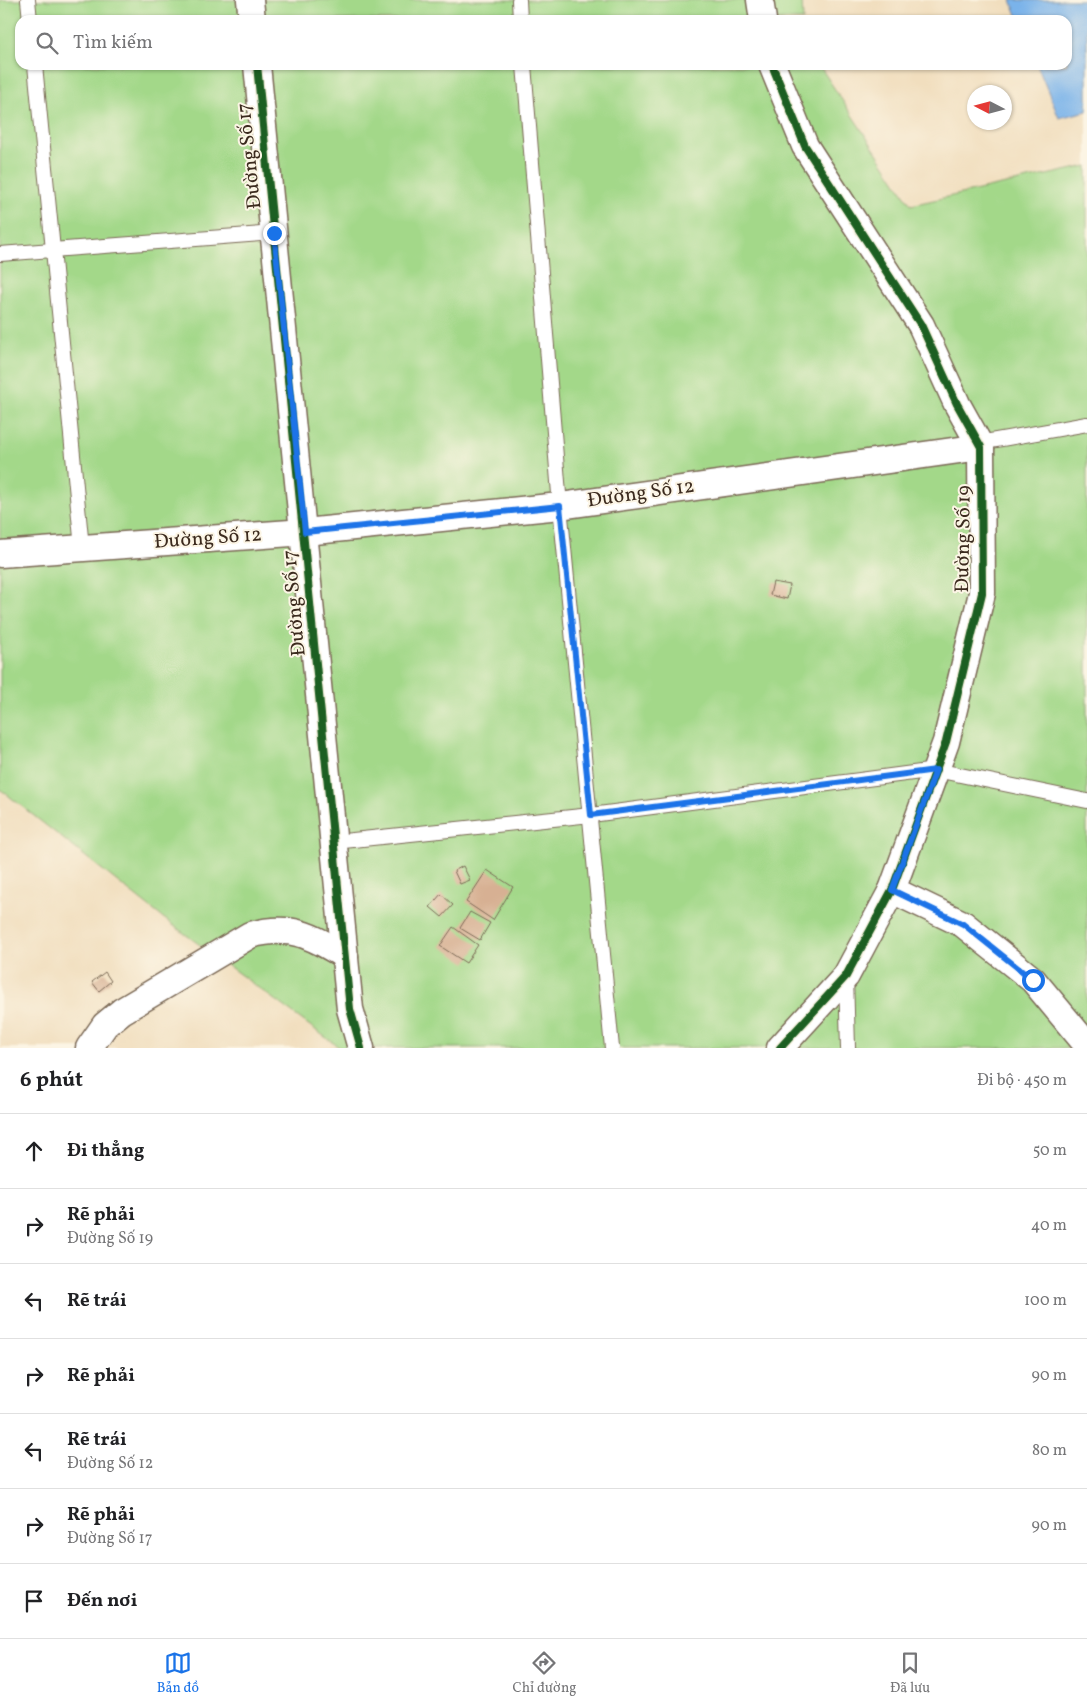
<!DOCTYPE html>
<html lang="vi">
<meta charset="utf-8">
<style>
:root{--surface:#fff;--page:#f2f2f2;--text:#202124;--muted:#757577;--line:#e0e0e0;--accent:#1a73e8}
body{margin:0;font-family:Vollkorn,serif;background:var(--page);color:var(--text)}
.compass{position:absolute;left:967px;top:85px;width:45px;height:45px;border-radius:50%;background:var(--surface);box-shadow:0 1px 4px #0004;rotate:276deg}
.stop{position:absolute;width:15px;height:15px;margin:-11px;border:4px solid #1a73e8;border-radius:50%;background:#fff}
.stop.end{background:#1a73e8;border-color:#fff;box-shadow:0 1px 5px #0008}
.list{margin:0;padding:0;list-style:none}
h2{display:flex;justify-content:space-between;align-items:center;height:65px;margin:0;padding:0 20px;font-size:21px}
h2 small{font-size:16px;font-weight:400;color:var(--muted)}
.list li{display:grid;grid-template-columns:32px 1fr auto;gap:15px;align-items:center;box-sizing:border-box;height:75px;padding:0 20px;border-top:1px solid var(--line)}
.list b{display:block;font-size:19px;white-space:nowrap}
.list p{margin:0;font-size:16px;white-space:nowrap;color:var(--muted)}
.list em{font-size:16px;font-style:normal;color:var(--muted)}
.icon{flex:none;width:28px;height:28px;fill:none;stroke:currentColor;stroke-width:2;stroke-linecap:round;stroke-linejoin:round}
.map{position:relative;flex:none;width:1087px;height:1048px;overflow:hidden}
.search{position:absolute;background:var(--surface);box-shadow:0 1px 4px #0004;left:15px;right:15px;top:15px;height:55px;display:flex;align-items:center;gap:12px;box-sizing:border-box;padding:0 18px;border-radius:15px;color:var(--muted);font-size:19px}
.sheet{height:590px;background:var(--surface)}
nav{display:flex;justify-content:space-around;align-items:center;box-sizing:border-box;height:70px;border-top:1px solid var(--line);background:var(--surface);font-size:14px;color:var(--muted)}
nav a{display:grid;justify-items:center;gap:2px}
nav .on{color:var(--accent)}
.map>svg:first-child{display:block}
.green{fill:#a3d889;stroke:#6f8154}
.water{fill:#7ab3ea;stroke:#5a6e84}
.building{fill:#d7b093}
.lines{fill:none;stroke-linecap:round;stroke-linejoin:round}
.lane-casing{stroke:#7b6956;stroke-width:16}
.street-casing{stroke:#7b6956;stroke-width:29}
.lane{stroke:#fff;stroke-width:14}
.street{stroke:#fff;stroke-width:26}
.cycleway-casing{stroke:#fcf5e5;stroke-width:11}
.cycleway{stroke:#1b5e20;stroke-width:8}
.route{stroke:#1a73e8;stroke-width:6}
.labels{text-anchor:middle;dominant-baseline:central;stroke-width:4;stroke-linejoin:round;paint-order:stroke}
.street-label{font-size:20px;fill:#3b2a1e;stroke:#fcf5e5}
</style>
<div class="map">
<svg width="1087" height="1048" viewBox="0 0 1087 1048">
<rect width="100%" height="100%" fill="#fcf5e5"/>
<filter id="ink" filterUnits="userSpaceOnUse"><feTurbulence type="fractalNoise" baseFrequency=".02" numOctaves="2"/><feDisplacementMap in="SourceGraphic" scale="10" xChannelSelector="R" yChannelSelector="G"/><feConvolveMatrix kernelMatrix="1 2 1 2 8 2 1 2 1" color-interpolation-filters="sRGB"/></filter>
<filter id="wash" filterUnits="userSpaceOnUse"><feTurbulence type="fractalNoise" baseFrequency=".0096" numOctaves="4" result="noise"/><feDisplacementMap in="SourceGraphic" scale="20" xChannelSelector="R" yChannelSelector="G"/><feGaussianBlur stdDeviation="1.12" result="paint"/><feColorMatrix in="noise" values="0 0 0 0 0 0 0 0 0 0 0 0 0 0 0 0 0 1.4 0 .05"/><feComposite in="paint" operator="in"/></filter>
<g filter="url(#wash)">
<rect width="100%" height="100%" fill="#f1debe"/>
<polygon class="green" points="0,0 802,0 803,20 20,20 20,65 819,65 911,205 1087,166 1087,1048 340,1048 162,917 0,789"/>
<polygon class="water" points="1011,0 1087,0 1087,111 1059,118 1037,65 1067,65 1067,20 1019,20"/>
<g id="blocks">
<g class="building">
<polygon points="773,582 790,585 787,599 770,595"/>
<polygon points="463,866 470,880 460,884 454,871"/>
<polygon points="487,870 513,887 493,920 466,902"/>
<polygon points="441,894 453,905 442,917 430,907"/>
<polygon points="470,912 490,923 480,940 460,928"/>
<polygon points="453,927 478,945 466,963 440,946"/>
<polygon points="105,972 111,981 99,991 92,982"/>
</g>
</g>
</g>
<g filter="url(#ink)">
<use href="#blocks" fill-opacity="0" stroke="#7b6956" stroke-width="1"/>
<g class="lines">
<g class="lane-casing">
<g id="lane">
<polyline points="28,0 30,20"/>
<polyline points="519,0 520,20"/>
<polyline points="35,65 82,548"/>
<polyline points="524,65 560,506 612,1048"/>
<polyline points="0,254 274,233"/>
<polyline points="979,443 1087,424"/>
<polyline points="334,842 591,815 936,770 1087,801"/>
<polyline points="846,976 848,1048"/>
</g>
</g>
<g class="street-casing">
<g id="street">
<polyline points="250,0 252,20"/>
<polyline points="760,0 763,20"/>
<polyline points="257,65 350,1009 361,1048"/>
<polyline points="772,65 805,146 921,325 957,404 981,447 982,593 946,742 892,890 846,976 780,1048"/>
<polyline points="0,554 305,532 560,506 981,447"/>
<polyline points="892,890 963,924 1033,980 1087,1045"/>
<path d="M89,1048L105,1025L122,1011L250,935C291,924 310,935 345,956"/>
</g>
</g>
<use href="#lane" class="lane"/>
<use href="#street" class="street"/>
<g class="cycleway-casing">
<g id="cycleway">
<polyline points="257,65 350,1009 361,1048"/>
<polyline points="772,65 805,146 921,325 957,404 981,447 982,593 946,742 892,890 846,976 780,1048"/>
</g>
</g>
<use href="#cycleway" class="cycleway"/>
</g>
</g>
<g class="lines" filter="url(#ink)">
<polyline class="route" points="274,233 305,532 560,506 591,815 936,770 892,890 963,924 1033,980"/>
</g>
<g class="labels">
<g class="street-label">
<text transform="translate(250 156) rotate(-96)">Đường Số 17</text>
<text transform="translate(641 494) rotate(-8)">Đường Số 12</text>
<text transform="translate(208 539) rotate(-4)">Đường Số 12</text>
<text transform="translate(964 539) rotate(-89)">Đường Số 19</text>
<text transform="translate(295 603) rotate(-95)">Đường Số 17</text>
</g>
</g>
</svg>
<svg class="compass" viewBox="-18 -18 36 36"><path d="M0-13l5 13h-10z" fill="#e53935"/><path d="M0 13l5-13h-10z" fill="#757577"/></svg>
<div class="stop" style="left:1033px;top:980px"></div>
<div class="stop end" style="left:274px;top:233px"></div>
<div class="search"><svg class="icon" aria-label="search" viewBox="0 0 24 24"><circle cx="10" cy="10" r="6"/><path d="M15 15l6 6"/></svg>Tìm kiếm</div>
</div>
<section class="sheet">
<h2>6 phút<small>Đi bộ · 450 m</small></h2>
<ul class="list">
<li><svg class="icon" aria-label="ahead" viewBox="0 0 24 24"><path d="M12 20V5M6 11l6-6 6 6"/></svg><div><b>Đi thẳng</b></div><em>50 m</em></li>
<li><svg class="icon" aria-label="right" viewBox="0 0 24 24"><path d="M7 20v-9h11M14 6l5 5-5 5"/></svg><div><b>Rẽ phải</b><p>Đường Số 19</p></div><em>40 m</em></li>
<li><svg class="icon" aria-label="left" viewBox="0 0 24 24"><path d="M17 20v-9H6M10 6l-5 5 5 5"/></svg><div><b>Rẽ trái</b></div><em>100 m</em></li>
<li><svg class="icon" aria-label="right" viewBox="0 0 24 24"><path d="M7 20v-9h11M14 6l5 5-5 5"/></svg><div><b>Rẽ phải</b></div><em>90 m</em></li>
<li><svg class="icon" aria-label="left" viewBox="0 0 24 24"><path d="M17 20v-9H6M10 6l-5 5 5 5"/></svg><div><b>Rẽ trái</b><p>Đường Số 12</p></div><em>80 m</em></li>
<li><svg class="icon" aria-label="right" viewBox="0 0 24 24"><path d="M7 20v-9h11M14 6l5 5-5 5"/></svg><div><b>Rẽ phải</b><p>Đường Số 17</p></div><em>90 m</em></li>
<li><svg class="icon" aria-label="arrive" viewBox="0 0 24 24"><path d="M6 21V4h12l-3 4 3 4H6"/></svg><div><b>Đến nơi</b></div></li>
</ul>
</section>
<nav>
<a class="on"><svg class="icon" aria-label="map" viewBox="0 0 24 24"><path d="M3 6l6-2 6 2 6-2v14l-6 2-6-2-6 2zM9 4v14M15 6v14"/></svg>Bản đồ</a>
<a><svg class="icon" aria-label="directions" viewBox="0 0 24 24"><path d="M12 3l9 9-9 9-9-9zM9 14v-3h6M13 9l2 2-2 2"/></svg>Chỉ đường</a>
<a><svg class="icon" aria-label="saved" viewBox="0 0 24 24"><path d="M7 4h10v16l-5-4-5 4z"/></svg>Đã lưu</a>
</nav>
